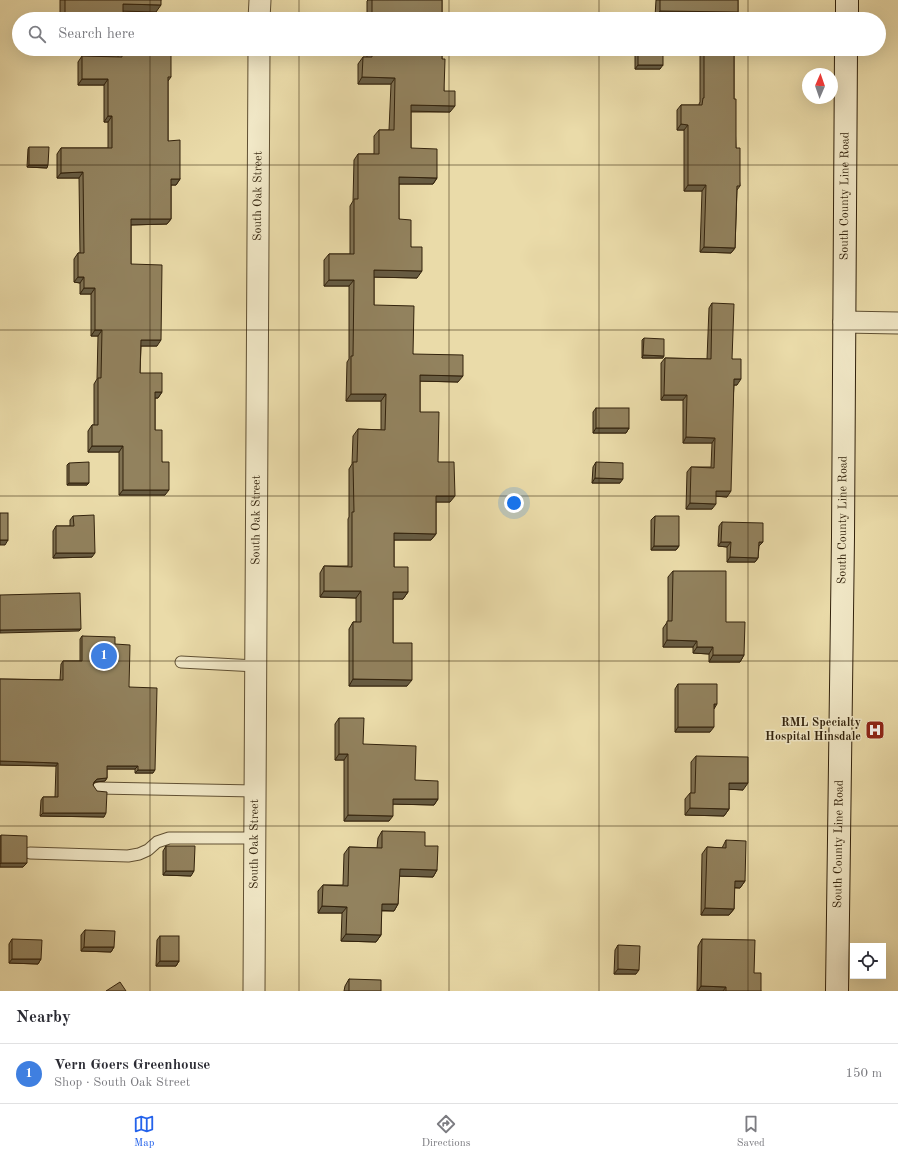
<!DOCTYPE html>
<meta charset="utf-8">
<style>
:root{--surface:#fff;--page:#f2f2f3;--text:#2b2b33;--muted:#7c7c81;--line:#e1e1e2;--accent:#2563eb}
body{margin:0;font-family:"Old Standard TT",serif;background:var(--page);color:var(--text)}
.controls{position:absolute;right:12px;bottom:12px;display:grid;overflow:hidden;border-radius:0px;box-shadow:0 4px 16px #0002}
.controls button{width:36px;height:36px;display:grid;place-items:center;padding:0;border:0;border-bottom:1px solid var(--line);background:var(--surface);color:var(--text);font:20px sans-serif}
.compass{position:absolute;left:802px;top:68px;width:36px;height:36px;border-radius:50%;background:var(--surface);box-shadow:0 4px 16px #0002;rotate:2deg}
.you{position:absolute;left:514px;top:503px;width:14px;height:14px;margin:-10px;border:3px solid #fff;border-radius:50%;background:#1a73e8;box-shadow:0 0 0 6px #1a73e833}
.badge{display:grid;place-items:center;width:26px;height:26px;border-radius:50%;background:var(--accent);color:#fff;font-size:13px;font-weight:700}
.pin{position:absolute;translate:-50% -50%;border:2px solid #fff;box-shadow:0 1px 4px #0006}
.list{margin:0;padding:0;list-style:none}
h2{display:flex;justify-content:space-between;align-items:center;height:52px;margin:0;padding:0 16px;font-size:17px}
h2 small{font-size:13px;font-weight:400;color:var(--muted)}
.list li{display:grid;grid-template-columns:26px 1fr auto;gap:12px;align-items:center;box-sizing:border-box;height:60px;padding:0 16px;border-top:1px solid var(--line)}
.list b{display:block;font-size:15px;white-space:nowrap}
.list p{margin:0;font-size:13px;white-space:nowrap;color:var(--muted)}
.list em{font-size:13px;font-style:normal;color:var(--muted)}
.icon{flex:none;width:22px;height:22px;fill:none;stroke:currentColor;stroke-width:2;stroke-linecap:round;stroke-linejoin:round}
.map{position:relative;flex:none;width:898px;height:991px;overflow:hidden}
.search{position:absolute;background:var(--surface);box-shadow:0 4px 16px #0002;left:12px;right:12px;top:12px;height:44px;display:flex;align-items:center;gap:10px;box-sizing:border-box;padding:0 14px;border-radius:22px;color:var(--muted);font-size:15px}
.sheet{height:112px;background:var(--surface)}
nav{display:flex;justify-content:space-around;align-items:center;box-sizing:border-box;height:56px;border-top:1px solid var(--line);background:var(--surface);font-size:11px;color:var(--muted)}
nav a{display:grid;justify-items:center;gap:2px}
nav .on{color:var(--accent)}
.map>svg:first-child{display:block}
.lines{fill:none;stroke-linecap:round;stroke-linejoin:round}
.lane-casing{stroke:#605033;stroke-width:13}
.street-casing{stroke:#605033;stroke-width:23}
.secondary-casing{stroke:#32220c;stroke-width:24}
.lane{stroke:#f1e8c7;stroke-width:11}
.street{stroke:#f1e8c7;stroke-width:21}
.secondary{stroke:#f1e8c7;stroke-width:22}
.wall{fill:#7e7051;stroke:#32220c}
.shaded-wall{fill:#665b42;stroke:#32220c}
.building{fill:#92825e;stroke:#32220c}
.grid{fill:none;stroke:#32220c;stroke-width:1;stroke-opacity:0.55}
.labels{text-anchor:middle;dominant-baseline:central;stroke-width:3;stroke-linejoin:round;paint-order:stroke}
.street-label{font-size:12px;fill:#32220c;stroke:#f1e8c7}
.poi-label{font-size:12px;font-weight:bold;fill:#32220c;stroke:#f1e8c7;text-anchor:end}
</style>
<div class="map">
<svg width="898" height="991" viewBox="0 0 898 991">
<rect width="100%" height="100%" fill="#eadba9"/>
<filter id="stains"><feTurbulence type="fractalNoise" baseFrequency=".005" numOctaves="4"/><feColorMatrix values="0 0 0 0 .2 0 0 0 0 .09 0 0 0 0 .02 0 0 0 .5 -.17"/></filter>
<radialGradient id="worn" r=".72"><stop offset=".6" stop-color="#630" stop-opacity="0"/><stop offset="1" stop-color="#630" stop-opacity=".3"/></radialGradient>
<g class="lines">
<g class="lane-casing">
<g id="lane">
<polyline points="181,662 256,666"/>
<polyline points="98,788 255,791"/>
<polyline points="30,853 128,856 139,854 148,850 157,842 169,838 255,838"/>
</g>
</g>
<g class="street-casing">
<g id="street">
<polyline points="259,19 260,0"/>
<polyline points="844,322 898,323"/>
<path id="s1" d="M254,991L259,49"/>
</g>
</g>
<g class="secondary-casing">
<g id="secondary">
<polyline points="847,19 847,0"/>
<path id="s2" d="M837,991L843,537L846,49"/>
</g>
</g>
<use href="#lane" class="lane"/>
<use href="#street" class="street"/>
<use href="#secondary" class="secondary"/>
</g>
<g class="wall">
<polygon points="60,0 161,0 156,12 123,11 123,19 60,19"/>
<polygon points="368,0 442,0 442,19 367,19 367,1"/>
<polygon points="656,0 738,0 738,12 734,18 655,17"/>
<polygon points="118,49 154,49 154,54 171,77 168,81 168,141 180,179 176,185 171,185 171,219 167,224 131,225 131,264 157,346 141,346 140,373 162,392 158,398 155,398 155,430 162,462 165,495 119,495 119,452 88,452 88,431 92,425 94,425 94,384 97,379 98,336 91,336 91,294 80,294 80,283 74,282 74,259 78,253 80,253 79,178 57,178 57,154 61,148 108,148 108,122 104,122 104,85 78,85 78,62 82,56 118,57"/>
<polygon points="367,49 442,49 442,59 444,91 450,112 411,112 411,148 437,178 433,184 399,184 399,219 411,247 417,278 374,277 374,305 413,354 458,382 420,381 420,412 438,462 450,502 436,502 436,534 431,540 394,540 394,567 408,592 403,599 393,599 393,643 407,686 349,686 349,629 353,622 356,622 356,598 320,597 320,573 324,566 348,566 348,519 349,517 349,469 352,464 353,436 358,429 381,430 381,401 346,401 347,362 349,359 349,286 324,286 324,260 329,254 350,254 350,206 353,201 354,160 358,154 374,154 374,136 379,130 389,130 391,84 358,84 358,64 363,57 367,57"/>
<polygon points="635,49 663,49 660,69 635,69"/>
<polygon points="701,49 734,49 734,99 736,148 740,186 737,190 735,248 731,253 700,252 702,191 684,191 684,130 677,130 677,110 681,105 699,105 699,104 700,102 700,50"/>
<polygon points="29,147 47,168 27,167 28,149"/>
<polygon points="712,303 732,359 737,385 734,385 727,497 716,496 712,509 686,509 687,472 691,467 711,467 712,443 683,443 683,400 661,400 661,363 665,358 707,359 709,308"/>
<polygon points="644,338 663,358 642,358 642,340"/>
<polygon points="596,408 629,428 626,433 593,433 593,412"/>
<polygon points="596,462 620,483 592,483 593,467"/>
<polygon points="69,463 89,483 87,485 67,485 67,465"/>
<polygon points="73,516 92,557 53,558 53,531 56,526 70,526 70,520"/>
<polygon points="655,516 679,546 676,550 651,550 651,520"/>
<polygon points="722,522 759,546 758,558 755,562 727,562 727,547 718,546 719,526"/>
<polygon points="673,571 726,622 744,655 740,662 709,662 709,654 693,653 693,647 663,647 663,628 668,621 668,577"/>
<polygon points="82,636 115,644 129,687 153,773 135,773 135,769 107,769 107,778 105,781 95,782 94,783 93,785 104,817 40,816 41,800 43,797 55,797 56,766 0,765 0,679 60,680 61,664 63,661 80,661 80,639"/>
<polygon points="678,684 710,732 675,732 675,689"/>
<polygon points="339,718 363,744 415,780 438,799 434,805 393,804 389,821 344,821 344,760 335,760 335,724"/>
<polygon points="696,756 743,790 729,789 729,809 724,816 685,815 685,799 690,793 691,793 691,762"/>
<polygon points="382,831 425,846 437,870 433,877 399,876 398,904 394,911 381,911 381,935 376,942 341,941 342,913 318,913 318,891 323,885 343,885 344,854 349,847 377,848 378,838"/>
<polygon points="1,835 27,863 23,867 0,867 0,837"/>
<polygon points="726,840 745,881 740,888 734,888 734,909 729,915 701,915 702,854 707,847 722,848"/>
<polygon points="166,846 191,876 163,875 163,851"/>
<polygon points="85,930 114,947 111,952 81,951 81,935"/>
<polygon points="160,936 179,961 176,966 156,966 157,940"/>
<polygon points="12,939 41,959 38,964 9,963 9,944"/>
<polygon points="702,939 754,973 761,991 697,991 698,946"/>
<polygon points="618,945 636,974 614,974 615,950"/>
<polygon points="349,979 381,991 344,991 345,986"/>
</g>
<g class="shaded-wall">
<polygon points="123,4 161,5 156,12 118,11"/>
<polygon points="660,11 738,12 734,18 655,17"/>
<polygon points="638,65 663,65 660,69 635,69"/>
<polygon points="362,77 395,78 391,84 358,84"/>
<polygon points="82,79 108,79 104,85 78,85"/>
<polygon points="411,105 455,106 450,112 407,111"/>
<polygon points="108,116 112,116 108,122 104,122"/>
<polygon points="681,124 688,125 684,130 677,130"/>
<polygon points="29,165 48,165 47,168 27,167"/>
<polygon points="83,172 79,178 57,178 61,173"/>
<polygon points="399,177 437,178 433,184 394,184"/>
<polygon points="171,179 180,179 176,185 167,185"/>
<polygon points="688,185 706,185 702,191 684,191"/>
<polygon points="131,219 171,219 167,224 127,225"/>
<polygon points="704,247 735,248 731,253 700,252"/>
<polygon points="374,270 422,271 417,278 370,277"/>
<polygon points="78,277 84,277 80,283 74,282"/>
<polygon points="329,280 354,280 349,286 324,286"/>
<polygon points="84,288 95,288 91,294 80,294"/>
<polygon points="95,330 102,330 98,336 91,336"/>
<polygon points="141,340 161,340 157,346 137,346"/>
<polygon points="643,355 664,356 663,358 642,358"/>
<polygon points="420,375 463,376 458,382 415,381"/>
<polygon points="734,379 741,379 737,385 730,385"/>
<polygon points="155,392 162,392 158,398 151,398"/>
<polygon points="351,394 386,394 381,401 346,401"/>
<polygon points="664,395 687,395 683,400 661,400"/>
<polygon points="596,428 629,428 626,433 593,433"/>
<polygon points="686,437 715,438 712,443 683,443"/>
<polygon points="92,446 123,446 119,452 88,452"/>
<polygon points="595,478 623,479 620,483 592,483"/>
<polygon points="69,483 89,483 87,485 67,485"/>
<polygon points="123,490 169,490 165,495 119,495"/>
<polygon points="716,491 731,491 727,497 712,496"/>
<polygon points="436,496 455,496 450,502 432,502"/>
<polygon points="690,503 716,504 712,509 686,509"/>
<polygon points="394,533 436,534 431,540 389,540"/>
<polygon points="0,540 8,540 5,545 0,545"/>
<polygon points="721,542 731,542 727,547 718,546"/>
<polygon points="759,542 763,542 759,546 756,546"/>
<polygon points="654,546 679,546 676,550 651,550"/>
<polygon points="56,553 95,553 92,557 53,558"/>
<polygon points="730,557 758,558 755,562 727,562"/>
<polygon points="324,591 361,591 356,598 320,597"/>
<polygon points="393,592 408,592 403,599 389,599"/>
<polygon points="81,629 79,631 0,633 0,630"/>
<polygon points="667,640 697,641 693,647 663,647"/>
<polygon points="697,647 713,647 709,654 693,653"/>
<polygon points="713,655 744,655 740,662 709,662"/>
<polygon points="353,679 412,680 407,686 349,686"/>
<polygon points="714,704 717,704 714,709"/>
<polygon points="678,727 714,727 710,732 675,732"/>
<polygon points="339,754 348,754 344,760 335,760"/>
<polygon points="0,761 58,763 56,766 0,765"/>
<polygon points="107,766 138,766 135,769 105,769"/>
<polygon points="138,770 155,770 153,773 135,773"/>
<polygon points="107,778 105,781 95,782 92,785 97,779"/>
<polygon points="729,783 748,783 743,790 725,789"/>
<polygon points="393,799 438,799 434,805 389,804"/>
<polygon points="690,808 729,809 724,816 685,815"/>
<polygon points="43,813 106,813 104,817 40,816"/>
<polygon points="348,815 393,816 389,821 344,821"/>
<polygon points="1,863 27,863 23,867 0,867 0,864"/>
<polygon points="400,869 437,870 433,877 395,876"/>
<polygon points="166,871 194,871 191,876 163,875"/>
<polygon points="735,881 745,881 740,888 730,887"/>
<polygon points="382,904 398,904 394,911 377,910"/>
<polygon points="322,906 347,907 342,913 318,913"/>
<polygon points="705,908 734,909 729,915 701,915"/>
<polygon points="346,934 381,935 376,942 341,941"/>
<polygon points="84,947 114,947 111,952 81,951"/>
<polygon points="12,959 41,959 38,964 9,963"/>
<polygon points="160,961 179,961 176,966 156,966"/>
<polygon points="618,969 639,970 636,974 614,974"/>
<polygon points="701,986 726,987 723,991 698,991"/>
</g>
<g class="building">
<polygon points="65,0 161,0 161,5 123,4 123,19 65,19"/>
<rect x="372" y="0" width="70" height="19"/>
<polygon points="660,0 738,0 738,12 660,11"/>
<polygon points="122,49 154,49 154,54 171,55 171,77 168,77 168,141 180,140 180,179 171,179 171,219 131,219 131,264 162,265 161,340 141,340 140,373 162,373 162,392 155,392 155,430 162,430 162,462 169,462 169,490 123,490 123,446 92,446 92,425 98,425 98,378 101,378 102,330 95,330 95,288 84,288 84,277 78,277 78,253 84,253 83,172 61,173 61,148 112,148 112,116 108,116 108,79 82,79 82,56 122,57"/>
<polygon points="372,49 442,49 442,59 445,59 444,91 455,91 455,106 411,105 411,148 437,149 437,178 399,177 399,219 411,220 411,247 422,247 422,271 374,270 374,305 414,306 413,354 463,355 463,376 420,375 420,412 439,412 438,462 454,462 455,496 436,496 436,534 394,533 394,567 408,567 408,592 393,592 393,643 412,643 412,680 353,679 353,622 361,622 361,591 324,591 324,566 352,567 352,512 354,512 353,462 357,462 358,429 385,430 386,394 351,394 351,356 353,356 354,280 329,280 329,254 354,254 354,199 358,199 358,154 379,154 379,130 394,130 395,78 362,77 363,57 372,57"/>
<rect x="638" y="49" width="25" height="16"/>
<polygon points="704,49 734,49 734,99 736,99 736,148 740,148 740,186 737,186 735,248 704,247 706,185 688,185 688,125 681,124 681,105 702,105 703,98 704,98"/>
<polygon points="29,147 49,147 48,165 29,165"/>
<polygon points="712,303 734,304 732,359 741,359 741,379 734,379 731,491 716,491 716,504 690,503 691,467 714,468 715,438 686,437 687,395 664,395 665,358 711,359"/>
<polygon points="644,338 664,339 664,356 643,355"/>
<rect x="596" y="408" width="33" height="20"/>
<polygon points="89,462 89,483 69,483 69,463"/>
<polygon points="596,462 623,463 623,479 595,478"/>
<rect x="0" y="513" width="8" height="27"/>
<polygon points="94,515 95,553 56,553 56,526 74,526 73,516"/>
<polygon points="655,516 679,516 679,546 654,546"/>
<polygon points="722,522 763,523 763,542 759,542 758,558 730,557 731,542 721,542"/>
<polygon points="673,571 726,571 726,622 745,622 744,655 713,655 713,647 697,647 697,641 667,640 667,621 672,621"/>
<polygon points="80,593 81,629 0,630 0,595"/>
<polygon points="82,636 115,637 115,644 130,645 129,687 157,688 155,770 138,770 138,766 107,766 107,778 97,779 94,782 93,785 97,791 107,792 106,813 43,813 43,797 58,797 58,763 0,761 0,679 63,680 63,661 82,661"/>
<polygon points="678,684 717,684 717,704 714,704 714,727 678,727"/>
<polygon points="339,718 364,718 363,744 416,746 415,780 438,781 438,799 393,799 393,816 348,815 348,754 339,754"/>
<polygon points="696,756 748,757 748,783 729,783 729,809 690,808 690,793 695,793"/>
<polygon points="382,831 425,832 425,846 438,846 437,870 400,869 398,904 382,904 381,935 346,934 347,907 322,906 323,885 348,886 349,847 382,848"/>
<polygon points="1,835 27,836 27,863 1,863"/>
<polygon points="726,840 746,841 745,881 735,881 734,909 705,908 707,847 726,848"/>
<polygon points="166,846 195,846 194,871 166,871"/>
<polygon points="85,930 115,931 114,947 84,947"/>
<rect x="160" y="936" width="19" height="25"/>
<polygon points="12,939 42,940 41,959 12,959"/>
<polygon points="702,939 755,940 754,973 761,973 761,991 726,991 726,987 701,986"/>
<polygon points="618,945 640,946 639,970 618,969"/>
<polygon points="349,979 381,980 381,991 349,991"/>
<polygon points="120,982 126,991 106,991"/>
</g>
<path class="grid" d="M150,0V19M299,0V19M449,0V19M599,0V19M748,0V19M150,49V991M299,49V991M449,49V991M599,49V991M748,49V991M0,165H898M0,330H898M0,496H898M0,661H898M0,826H898"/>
<defs>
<g id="hospital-square" transform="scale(1)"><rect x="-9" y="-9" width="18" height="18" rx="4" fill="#8f2418" stroke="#f1e8c7"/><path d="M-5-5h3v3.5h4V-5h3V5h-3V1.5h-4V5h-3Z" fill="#fff"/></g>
</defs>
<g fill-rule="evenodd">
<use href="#hospital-square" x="875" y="730"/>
</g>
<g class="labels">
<g class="street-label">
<text stroke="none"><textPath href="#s1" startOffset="795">South Oak Street</textPath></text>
<text stroke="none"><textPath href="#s2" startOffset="795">South County Line Road</textPath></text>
<text stroke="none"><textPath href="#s1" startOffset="471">South Oak Street</textPath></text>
<text stroke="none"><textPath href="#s2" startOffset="471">South County Line Road</textPath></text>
<text stroke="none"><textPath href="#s1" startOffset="147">South Oak Street</textPath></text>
<text stroke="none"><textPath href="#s2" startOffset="147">South County Line Road</textPath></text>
</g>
<g class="poi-label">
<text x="861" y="723">RML Specialty<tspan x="861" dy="14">Hospital Hinsdale</tspan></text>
</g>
</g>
<rect width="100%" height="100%" filter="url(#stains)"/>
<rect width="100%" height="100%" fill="url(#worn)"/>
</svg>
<div class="controls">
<button><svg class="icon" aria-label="locate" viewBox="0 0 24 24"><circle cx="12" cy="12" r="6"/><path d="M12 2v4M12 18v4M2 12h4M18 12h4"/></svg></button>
</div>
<svg class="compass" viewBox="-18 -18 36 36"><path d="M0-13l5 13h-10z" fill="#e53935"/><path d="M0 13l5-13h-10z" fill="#7c7c81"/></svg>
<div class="you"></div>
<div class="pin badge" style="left:104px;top:656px;background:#3f7fe0">1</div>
<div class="search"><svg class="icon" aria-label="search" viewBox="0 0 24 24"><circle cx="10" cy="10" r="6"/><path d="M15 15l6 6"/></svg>Search here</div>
</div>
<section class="sheet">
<h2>Nearby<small></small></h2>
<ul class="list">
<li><span class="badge" style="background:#3f7fe0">1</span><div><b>Vern Goers Greenhouse</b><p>Shop · South Oak Street</p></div><em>150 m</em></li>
</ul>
</section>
<nav>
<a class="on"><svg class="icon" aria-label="map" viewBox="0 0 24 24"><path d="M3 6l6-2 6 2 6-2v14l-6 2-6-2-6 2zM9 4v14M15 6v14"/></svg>Map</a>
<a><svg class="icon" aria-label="directions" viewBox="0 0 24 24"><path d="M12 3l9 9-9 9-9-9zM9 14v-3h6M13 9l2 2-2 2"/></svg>Directions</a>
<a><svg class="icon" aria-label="saved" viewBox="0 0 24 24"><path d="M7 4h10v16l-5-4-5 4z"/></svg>Saved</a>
</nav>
